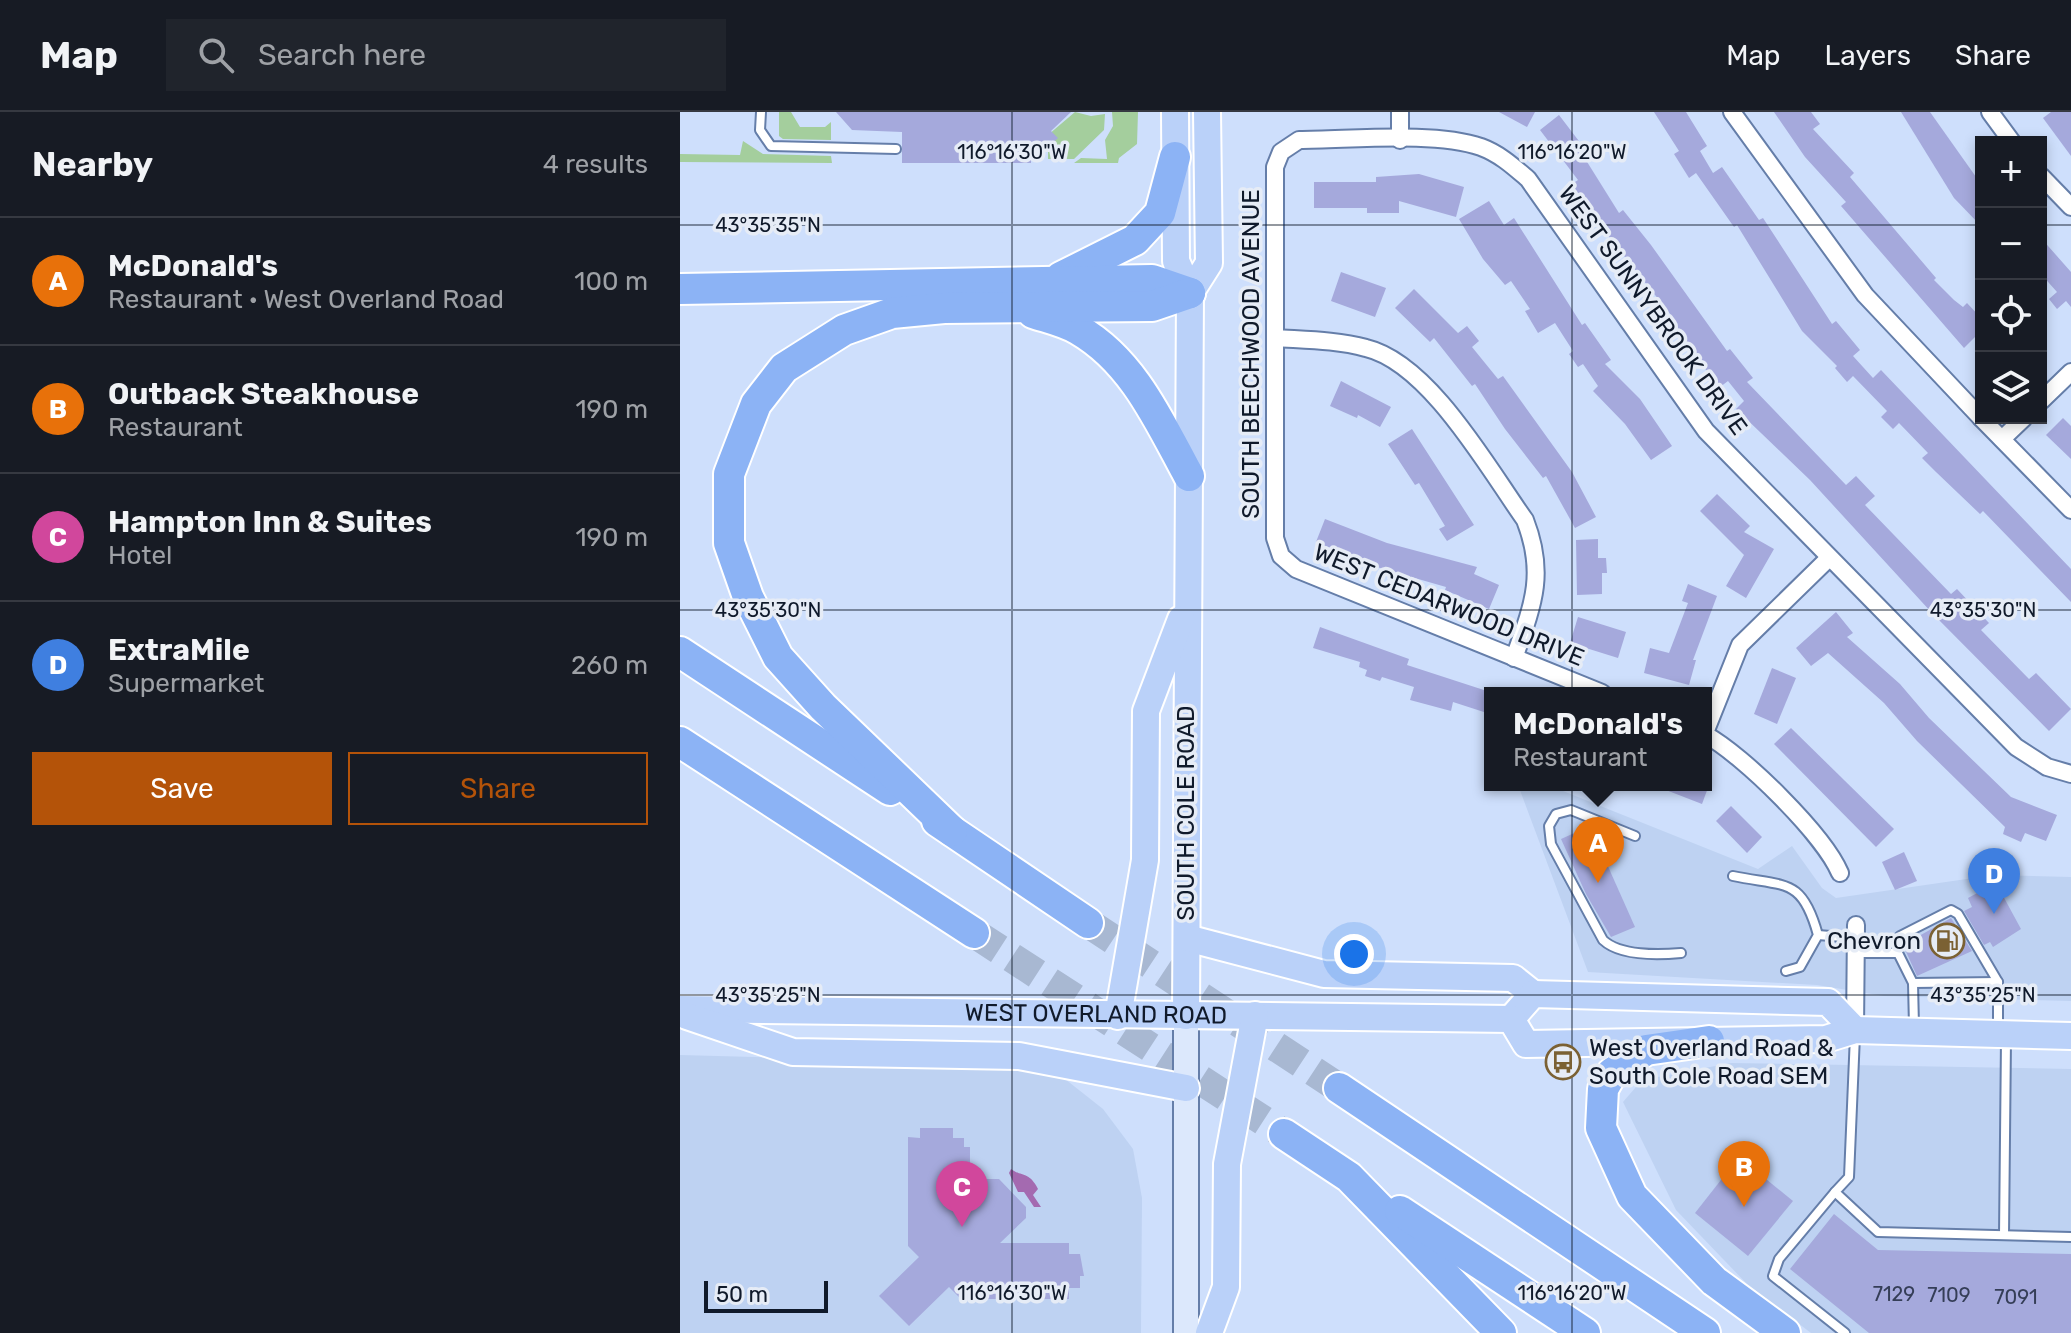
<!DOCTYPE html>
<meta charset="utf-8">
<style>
:root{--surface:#171b24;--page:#20242c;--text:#f1f3f6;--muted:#9ea1a6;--line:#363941;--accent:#b45309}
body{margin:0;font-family:Rubik,sans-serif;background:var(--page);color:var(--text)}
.controls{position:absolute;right:24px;top:24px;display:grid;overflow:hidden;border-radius:0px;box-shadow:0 4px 12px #0003}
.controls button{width:72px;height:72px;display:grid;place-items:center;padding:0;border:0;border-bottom:2px solid var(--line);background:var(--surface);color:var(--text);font:40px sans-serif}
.scale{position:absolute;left:24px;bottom:20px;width:124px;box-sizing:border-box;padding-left:8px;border:4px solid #101a2b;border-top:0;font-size:22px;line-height:28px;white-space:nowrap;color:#101a2b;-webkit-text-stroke:6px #e6ecf6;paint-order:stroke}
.you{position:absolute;left:674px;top:842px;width:28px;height:28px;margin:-20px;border:6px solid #fff;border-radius:50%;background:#1a73e8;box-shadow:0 0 0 12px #1a73e833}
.badge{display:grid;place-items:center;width:52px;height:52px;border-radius:50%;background:var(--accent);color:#fff;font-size:26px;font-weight:700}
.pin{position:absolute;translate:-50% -66px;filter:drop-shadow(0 2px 4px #0008)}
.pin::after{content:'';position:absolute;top:42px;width:28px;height:24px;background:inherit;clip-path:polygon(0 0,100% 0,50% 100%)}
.popup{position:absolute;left:804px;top:575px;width:228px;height:104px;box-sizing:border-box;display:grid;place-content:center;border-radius:0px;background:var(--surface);filter:drop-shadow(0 2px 6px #0005);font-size:26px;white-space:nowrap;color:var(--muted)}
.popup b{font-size:30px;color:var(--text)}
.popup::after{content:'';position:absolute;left:50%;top:100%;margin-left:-16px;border:16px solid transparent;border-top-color:var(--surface)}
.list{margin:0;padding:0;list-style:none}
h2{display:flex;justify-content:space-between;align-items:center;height:104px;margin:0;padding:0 32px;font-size:34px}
h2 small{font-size:26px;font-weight:400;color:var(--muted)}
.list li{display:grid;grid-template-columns:52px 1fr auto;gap:24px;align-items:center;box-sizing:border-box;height:128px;padding:0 32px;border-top:2px solid var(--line)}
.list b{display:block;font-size:30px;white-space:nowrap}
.list p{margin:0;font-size:26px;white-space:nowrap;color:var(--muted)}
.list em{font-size:26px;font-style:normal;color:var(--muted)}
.actions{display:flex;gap:16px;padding:24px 32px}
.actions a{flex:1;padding:18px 0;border:2px solid var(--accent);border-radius:0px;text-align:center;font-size:28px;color:var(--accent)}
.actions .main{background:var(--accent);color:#fff}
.icon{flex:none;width:44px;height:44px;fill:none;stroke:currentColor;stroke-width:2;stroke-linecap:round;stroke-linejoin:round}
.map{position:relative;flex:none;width:1391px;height:1221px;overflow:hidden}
header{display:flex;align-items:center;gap:48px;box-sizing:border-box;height:112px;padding:0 40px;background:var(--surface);border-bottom:2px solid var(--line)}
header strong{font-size:38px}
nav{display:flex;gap:44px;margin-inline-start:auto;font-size:28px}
.search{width:560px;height:72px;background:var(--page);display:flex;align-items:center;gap:20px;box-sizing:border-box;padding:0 28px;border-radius:0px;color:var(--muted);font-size:30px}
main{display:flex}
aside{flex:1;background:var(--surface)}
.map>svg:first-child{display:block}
.built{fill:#bed2f2}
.green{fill:#a4ce9d}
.water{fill:#a46ab0}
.building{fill:#a5a9dc}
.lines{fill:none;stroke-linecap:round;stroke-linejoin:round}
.highway-tunnel{stroke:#a8b8d2;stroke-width:30;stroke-dasharray:30 15;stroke-linecap:butt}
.lane-casing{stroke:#657ea9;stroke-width:12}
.street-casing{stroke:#657ea9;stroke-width:20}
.secondary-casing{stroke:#657ea9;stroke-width:28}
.primary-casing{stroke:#fff;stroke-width:30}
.highway-casing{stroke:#fff;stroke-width:34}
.lane{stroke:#fff;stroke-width:8}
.street{stroke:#fff;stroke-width:16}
.secondary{stroke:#dce8fc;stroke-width:24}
.primary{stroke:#bad1f9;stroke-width:26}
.highway{stroke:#8cb3f5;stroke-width:30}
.ticks{fill:none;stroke:#101a2b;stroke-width:2;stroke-opacity:0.45}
.labels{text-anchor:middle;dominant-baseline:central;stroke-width:7;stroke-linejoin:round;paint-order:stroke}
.number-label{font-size:20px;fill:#353e57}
.street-label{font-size:24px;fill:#101a2b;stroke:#e6ecf6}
.poi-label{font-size:24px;fill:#101a2b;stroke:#e6ecf6;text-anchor:end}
.ticks-label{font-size:20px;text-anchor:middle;fill:#101a2b;stroke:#e6ecf6;stroke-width:7;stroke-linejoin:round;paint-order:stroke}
</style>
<header>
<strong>Map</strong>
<div class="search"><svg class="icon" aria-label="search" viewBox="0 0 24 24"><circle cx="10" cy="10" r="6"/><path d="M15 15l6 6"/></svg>Search here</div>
<nav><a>Map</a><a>Layers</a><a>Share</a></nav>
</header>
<main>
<aside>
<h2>Nearby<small>4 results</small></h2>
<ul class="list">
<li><span class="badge" style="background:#e8710a">A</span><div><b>McDonald's</b><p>Restaurant · West Overland Road</p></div><em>100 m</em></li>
<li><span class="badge" style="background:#e8710a">B</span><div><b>Outback Steakhouse</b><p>Restaurant</p></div><em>190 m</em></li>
<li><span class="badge" style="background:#d1479c">C</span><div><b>Hampton Inn &amp; Suites</b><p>Hotel</p></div><em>190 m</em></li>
<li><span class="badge" style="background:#3f7fe0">D</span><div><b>ExtraMile</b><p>Supermarket</p></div><em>260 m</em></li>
</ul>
<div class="actions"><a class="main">Save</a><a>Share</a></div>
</aside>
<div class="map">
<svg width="1391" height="1221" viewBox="0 0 1391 1221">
<rect width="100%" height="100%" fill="#cedffc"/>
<g class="built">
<polygon points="838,673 868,673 1078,757 1112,734 1142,776 1156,786 1314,763 1391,765 1391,889 1204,884 1137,873 908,860"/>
<polygon points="0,943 336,952 385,967 423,997 453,1037 462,1086 461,1221 0,1221"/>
<polygon points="1051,951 1391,957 1391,1221 1131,1221 1067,1172 996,1098 943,990 962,968"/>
</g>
<g class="green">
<polygon points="99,0 111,0 120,15 145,15 151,10 151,28 103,27 99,24"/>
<polygon points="395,0 411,4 425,2 424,18 394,47 368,47 368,23"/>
<polygon points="432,0 458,0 457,32 439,46 438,51 394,51 401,46 427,47 425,28 433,14"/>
<polygon points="63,29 83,42 151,44 152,51 0,50 0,42 60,43"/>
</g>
<path class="water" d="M331,1057C341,1065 349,1059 358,1077L353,1083L361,1095H354L344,1080H338L329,1061Z"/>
<g class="building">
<polygon points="156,0 391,0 371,19 378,26 363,40 363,47 351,47 351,51 222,51 222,20 172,18"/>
<polygon points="819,0 855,0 847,15"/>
<polygon points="974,0 1006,0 1027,34 1020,39 1033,61 1042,55 1079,108 1083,106 1152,212 1156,209 1180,238 1173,244 1193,266 1201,258 1391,457 1391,490 1303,399 1300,402 1256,360 1242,346 1248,341 1219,311 1213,317 1201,305 1207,299 1173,264 1167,270 1155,256 1157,254 1122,219 1057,113 1054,115 1016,61 1009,66 994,42 999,39"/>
<polygon points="1094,0 1131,0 1140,12 1133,17 1174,61 1170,65 1256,166 1254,168 1274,188 1283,195 1287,191 1301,206 1301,219 1284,236 1161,94 1166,90 1125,45"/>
<polygon points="1221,0 1250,0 1301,72 1301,114 1274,86"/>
<polygon points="1371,0 1391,0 1391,44 1363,6"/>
<polygon points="879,3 908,41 904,45 939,101 943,98 971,133 1047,239 1050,237 1073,266 1067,270 1166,373 1176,364 1195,384 1185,393 1271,482 1277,477 1309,511 1301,518 1349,567 1356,561 1391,597 1369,619 1252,501 1130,368 1056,297 1064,289 1048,269 1040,275 1014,243 987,206 991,203 913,105 892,72 898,68 860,18"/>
<polygon points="739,62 784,75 776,105 719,89 719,101 687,101 687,96 634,96 634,70 696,70 696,65"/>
<polygon points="809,89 824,113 834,106 902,213 905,211 931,248 925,252 960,287 992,334 971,348 945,312 913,279 918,274 903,252 898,255 889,242 893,239 875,211 858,221 845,199 850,197 831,169 825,173 803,147 779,107"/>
<polygon points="1361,126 1391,160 1391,195 1386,189 1377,197 1369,187 1377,180 1361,162"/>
<polygon points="661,160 706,176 695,205 651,189"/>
<polygon points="734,177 778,221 787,214 799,229 792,235 818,267 823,264 892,360 916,405 895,416 866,364 863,366 825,317 795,272 792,274 754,226 750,230 715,196"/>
<polygon points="661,269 711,295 700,315 678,303 677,306 650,294"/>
<polygon points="1383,306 1391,314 1391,347 1366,323"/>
<polygon points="732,317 794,413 767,429 759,417 765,414 739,371 735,373 708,332"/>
<polygon points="1037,382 1070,414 1064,420 1094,437 1066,486 1046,474 1064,443 1020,399"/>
<polygon points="645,407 707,431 797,455 794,462 819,473 809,497 765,478 766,475 700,456 636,430"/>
<polygon points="918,427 918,446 926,446 927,461 922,461 922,482 897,483 896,428"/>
<polygon points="1008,472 1037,484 1013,548 1016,548 1009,573 964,561 970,536 989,541 1008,491 1002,489"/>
<polygon points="1156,500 1173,521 1167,525 1220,572 1249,606 1331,685 1377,703 1366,729 1345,721 1341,730 1323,722 1325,715 1237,629 1204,591 1148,541 1131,554 1116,536"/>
<polygon points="898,505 946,520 938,546 890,531"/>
<polygon points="640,515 729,547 727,553 810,580 810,602 773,590 771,599 730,588 734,575 702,565 700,569 685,564 687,558 679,555 680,550 633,536"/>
<polygon points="1092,556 1116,566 1097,612 1074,602"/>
<polygon points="1111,616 1214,717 1196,735 1094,632"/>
<polygon points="973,673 1029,673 1022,692"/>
<polygon points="1051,694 1082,725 1067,741 1036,709"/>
<polygon points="910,714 955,815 931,825 906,782 881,727"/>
<polygon points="1224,740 1237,769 1215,778 1202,750"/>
<polygon points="1316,771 1341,817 1313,835 1310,830 1304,833 1284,799 1292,795 1288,786"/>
<polygon points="1271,806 1292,839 1237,864 1223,833"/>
<polygon points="240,1016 273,1016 273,1026 284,1026 284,1035 290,1035 290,1067 319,1067 346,1095 346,1106 320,1131 389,1131 389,1142 400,1142 404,1164 400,1164 400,1176 389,1176 389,1187 281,1187 269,1175 229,1214 199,1184 239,1145 228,1134 228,1025 240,1026"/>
<polygon points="1059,1045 1113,1089 1068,1144 1015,1101"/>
<polygon points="1154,1102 1198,1138 1391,1142 1391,1221 1189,1221 1110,1157"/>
</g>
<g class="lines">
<g class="highway-tunnel">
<polyline points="408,811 659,976"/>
<polyline points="294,821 604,1022"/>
</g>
<g class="lane-casing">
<g id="lane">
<polyline points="81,0 80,18 91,34 216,37"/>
<path d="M955,724L891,698L876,702L869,714L871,732L923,828C940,844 979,843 1001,841"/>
<path d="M1053,764C1106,775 1122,765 1138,823L1120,855L1106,859"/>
<polyline points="1138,823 1175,826"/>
<polyline points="1176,841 1218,841 1233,871 1234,914"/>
<polyline points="1218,841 1215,832 1220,824 1271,798 1278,802 1318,870"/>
<polyline points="1233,871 1318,870 1318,920"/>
<polyline points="1175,923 1169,1065 1155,1080 1198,1120 1391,1125"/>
<polyline points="1155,1080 1099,1147 1093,1164 1165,1221"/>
<polyline points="1324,1123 1326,927"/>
</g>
</g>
<g class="street-casing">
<g id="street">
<polyline points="1052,0 1185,183 1301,306"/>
<polyline points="1310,0 1332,30"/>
<polyline points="720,28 720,0"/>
<polyline points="1361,64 1391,95"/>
<path d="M595,226C625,228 657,228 686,236C749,251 808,356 845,408C866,462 853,493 834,546"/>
<polyline points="1361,289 1391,260"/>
<polyline points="1301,306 1391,398"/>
<polyline points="1322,327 1344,306"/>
<path d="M922,581L616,457L601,444L595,426V55L601,40L619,28C671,28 754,19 801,35C820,42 834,55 848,67L1026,319L1336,635L1367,655L1391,662"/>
<polyline points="1026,618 1060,533 1149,446"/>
<path d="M1026,623C1063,643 1144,723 1160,761"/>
<polyline points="1175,918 1176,813"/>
</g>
</g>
<g class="secondary-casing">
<polyline id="secondary" points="506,1221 506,904"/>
</g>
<g class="primary-casing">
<g id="primary">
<polyline points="495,0 496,149 510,181 506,904"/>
<polyline points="510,181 529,151 527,0"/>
<polyline points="507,826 644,862 833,866 853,882"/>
<path id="s1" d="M0,897L831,907L853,882L1148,890L1175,918"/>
<polyline points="7,904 113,940 339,944 506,976"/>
<polyline points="438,904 465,748 466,599 501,507"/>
<polyline points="831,907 846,932 1146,927 1175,918 1391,924"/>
<polyline points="529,1221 546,1175 547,1052 575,903"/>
</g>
</g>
<g class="highway-casing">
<g id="highway">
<polyline points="381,165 455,128 480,101 495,45"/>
<polyline points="0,177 472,168 510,181"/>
<path d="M353,201C368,206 386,210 399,218C454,250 480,311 509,364"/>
<polyline points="0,540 210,678"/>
<polyline points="0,630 294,821"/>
<polyline points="257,709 408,811"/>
<polyline points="272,719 143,595 98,545 68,485 49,431 49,362 76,292 104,256 164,218 212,201 264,196 472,194 510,181"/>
<polyline points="1029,929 966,938 932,961 923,977 921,1016 952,1084 1034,1169 1105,1221"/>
<polyline points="659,976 1025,1221"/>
<polyline points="604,1022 669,1065 821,1221"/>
<polyline points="720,1099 905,1221"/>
</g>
</g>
<use href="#lane" class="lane"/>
<use href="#street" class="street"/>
<use href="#secondary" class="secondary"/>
<use href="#primary" class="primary"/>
<use href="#highway" class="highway"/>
</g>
<path class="ticks" d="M332,0V1221M892,0V1221M0,113H1301M1361,113H1391M0,498H1391M0,883H1391"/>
<defs>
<g id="fuel-ring" transform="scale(1.8)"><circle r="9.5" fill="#e6ecf6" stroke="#7b6133" stroke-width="1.5"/><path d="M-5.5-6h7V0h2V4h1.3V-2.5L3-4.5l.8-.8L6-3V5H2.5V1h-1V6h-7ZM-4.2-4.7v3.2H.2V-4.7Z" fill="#7b6133"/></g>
<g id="bus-ring" transform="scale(1.8)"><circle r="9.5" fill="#e6ecf6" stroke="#7b6133" stroke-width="1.5"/><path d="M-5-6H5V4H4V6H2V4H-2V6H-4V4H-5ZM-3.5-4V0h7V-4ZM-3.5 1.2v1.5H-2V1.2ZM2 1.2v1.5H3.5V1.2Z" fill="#7b6133"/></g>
</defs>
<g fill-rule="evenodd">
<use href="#fuel-ring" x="1267" y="829"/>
<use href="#bus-ring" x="883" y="950"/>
</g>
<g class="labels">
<g class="number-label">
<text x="1214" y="1182">7129</text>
<text x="1269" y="1183">7109</text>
<text x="1336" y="1185">7091</text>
</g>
<g class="street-label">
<text transform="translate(973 198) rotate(54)">WEST SUNNYBROOK DRIVE</text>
<text transform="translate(571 242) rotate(-90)">SOUTH BEECHWOOD AVENUE</text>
<text transform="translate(769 493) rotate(22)">WEST CEDARWOOD DRIVE</text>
<text transform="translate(506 701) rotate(-90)">SOUTH COLE ROAD</text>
<text stroke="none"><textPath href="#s1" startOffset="416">WEST OVERLAND ROAD</textPath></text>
</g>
<g class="poi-label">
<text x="1241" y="829">Chevron</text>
<text x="909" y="936" text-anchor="start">West Overland Road &amp;<tspan x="909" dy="28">South Cole Road SEM</tspan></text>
</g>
</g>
<g class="ticks-label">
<text x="332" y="47">116°16'30"W</text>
<text x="892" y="47">116°16'20"W</text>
<text x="88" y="120">43°35'35"N</text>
<text x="88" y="505">43°35'30"N</text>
<text x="1303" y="505">43°35'30"N</text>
<text x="88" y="890">43°35'25"N</text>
<text x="1303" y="890">43°35'25"N</text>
<text x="332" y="1188">116°16'30"W</text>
<text x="892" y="1188">116°16'20"W</text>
</g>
</svg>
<div class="controls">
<button>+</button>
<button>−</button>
<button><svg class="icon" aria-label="locate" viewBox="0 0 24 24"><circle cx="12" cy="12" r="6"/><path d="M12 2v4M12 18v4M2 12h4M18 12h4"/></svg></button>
<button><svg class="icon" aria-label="layers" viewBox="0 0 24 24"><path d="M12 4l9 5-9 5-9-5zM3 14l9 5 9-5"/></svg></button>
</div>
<div class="scale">50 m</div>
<div class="you"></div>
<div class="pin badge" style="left:918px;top:771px;background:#e8710a">A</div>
<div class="popup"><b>McDonald's</b>Restaurant</div>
<div class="pin badge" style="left:1064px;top:1095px;background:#e8710a">B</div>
<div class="pin badge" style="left:282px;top:1115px;background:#d1479c">C</div>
<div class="pin badge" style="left:1314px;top:802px;background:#3f7fe0">D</div>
</div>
</main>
